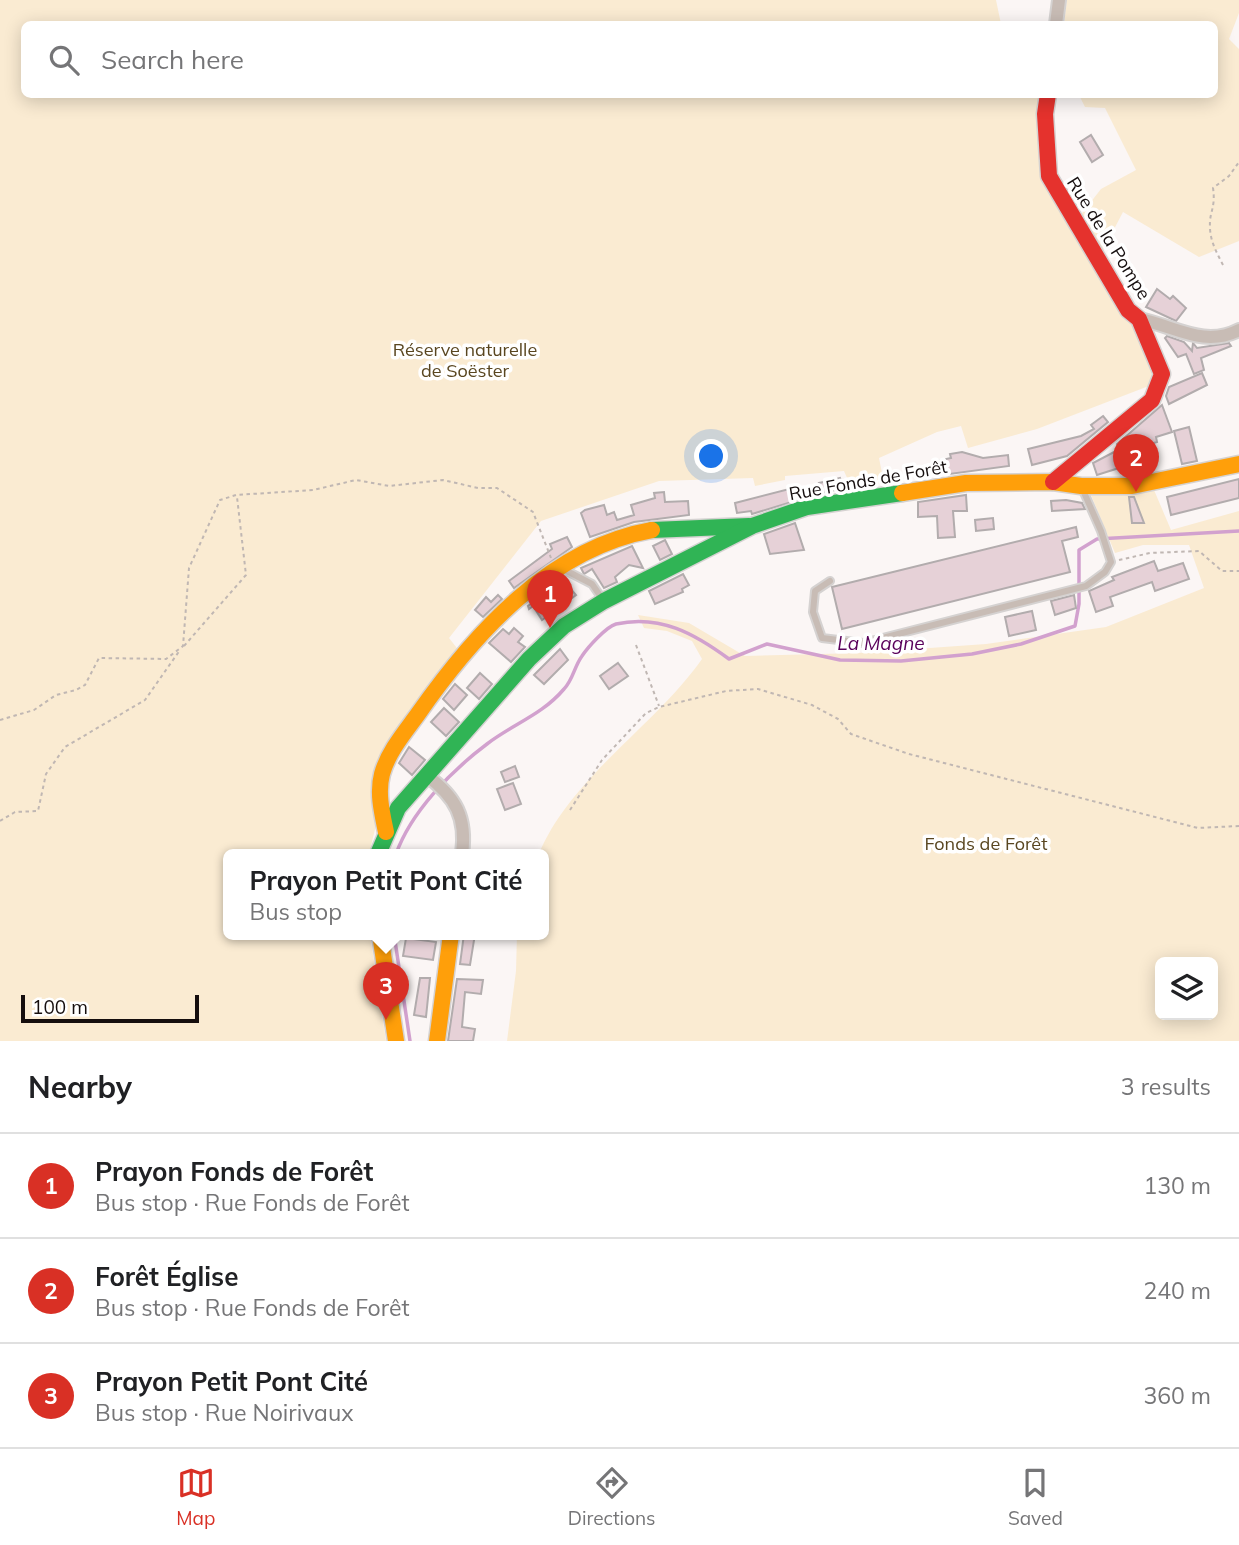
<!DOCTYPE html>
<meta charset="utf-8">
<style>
:root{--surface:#fff;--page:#f2f2f2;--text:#202124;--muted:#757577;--line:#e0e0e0;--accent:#d93025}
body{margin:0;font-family:Mulish,sans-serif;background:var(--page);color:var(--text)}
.controls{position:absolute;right:21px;bottom:21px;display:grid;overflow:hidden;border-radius:10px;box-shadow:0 4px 18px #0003}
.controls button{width:63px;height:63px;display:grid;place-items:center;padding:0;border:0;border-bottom:2px solid var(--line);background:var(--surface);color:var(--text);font:35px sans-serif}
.scale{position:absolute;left:21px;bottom:18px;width:178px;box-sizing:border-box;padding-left:7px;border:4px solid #150e0e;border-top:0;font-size:19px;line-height:24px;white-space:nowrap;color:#150e0e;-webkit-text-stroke:5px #fff;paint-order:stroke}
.you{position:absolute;left:712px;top:457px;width:24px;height:24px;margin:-18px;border:5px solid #fff;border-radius:50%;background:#1a73e8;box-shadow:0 0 0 10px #1a73e833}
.badge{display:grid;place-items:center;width:46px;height:46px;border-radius:50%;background:var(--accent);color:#fff;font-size:23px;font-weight:700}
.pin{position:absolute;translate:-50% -58px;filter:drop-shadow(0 2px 4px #0008)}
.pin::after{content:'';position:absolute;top:37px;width:24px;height:21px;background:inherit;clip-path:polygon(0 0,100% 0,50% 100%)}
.popup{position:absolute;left:223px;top:849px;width:326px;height:91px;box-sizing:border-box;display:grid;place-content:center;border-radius:10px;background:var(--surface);filter:drop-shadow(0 2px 5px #0005);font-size:23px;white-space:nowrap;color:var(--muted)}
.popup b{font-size:26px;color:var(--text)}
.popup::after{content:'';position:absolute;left:50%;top:100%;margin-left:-14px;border:14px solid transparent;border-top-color:var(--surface)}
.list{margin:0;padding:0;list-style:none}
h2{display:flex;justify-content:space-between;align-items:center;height:91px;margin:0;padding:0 28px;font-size:30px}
h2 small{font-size:23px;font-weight:400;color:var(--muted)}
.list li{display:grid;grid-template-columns:46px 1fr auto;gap:21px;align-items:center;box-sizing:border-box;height:105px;padding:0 28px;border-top:2px solid var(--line)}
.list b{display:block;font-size:26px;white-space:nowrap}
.list p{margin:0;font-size:23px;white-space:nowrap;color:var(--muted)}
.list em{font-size:23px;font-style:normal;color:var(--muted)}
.icon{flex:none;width:38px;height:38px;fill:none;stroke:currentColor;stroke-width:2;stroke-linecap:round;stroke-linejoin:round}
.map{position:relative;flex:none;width:1239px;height:1041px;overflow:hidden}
.search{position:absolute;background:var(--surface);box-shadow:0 4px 18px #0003;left:21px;right:21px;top:21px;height:77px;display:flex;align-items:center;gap:18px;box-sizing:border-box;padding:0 24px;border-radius:10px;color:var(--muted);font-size:26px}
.sheet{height:406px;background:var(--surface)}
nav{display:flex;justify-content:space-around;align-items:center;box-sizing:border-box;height:98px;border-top:2px solid var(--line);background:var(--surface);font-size:19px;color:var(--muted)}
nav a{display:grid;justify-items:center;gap:4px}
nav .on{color:var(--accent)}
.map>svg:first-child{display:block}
.green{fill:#faebd2;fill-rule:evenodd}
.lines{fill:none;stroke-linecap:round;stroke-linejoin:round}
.stream{stroke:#d2a1ce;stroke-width:3.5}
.building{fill:#e6d1d7;stroke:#b2acad;stroke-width:2}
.lane-casing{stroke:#d5d2d1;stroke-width:10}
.street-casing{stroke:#d5d2d1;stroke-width:16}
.fast-casing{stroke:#d5d2d1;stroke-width:19}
.slow-casing{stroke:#d5d2d1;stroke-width:19}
.jam-casing{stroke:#d5d2d1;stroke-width:19}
.path{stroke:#c0b7b3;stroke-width:2;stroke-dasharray:3.5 3.5;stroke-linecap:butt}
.lane{stroke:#c8bcb5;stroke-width:6}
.street{stroke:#c8bcb5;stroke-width:12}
.fast{stroke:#30b455;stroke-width:16}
.slow{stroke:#ff9f0a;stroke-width:16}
.jam{stroke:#e5322d;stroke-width:16}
.labels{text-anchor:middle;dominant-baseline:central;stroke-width:7;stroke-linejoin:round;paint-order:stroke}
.street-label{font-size:18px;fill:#150e0e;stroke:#fff}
.park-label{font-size:18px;fill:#594620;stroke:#fff}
.water-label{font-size:19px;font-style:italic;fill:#59005a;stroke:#fff}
</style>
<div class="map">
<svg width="1239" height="1041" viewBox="0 0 1239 1041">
<rect width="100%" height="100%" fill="#fbf6f5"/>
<g class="green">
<polygon points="0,0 996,0 1001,24 24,24 24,94 1044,95 1042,146 1143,339 1154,384 1037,429 968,448 961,426 937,432 879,458 884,483 852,489 844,471 785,476 785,480 755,486 753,478 659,481 541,521 449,638 460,652 381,765 377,821 369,854 229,854 229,934 370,934 386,1041 0,1041"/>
<polygon points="1067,0 1239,0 1239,13 1229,39 1239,49 1239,241 1199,257 1123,212 1101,254 1076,221 1101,189 1136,170 1105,108 1085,107 1079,95 1214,94 1214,24 1064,24"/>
<path d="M1154,490L1171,530L1239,511V1041H507L516,971L517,934H544V854H539C570,778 655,726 702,659L692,641L667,631L644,628L638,615L689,623L745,656L859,653L986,644L1106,627L1204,588L1189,545H1143L1115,553L1091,495H1131ZM1160,962H1213V1015H1160Z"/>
</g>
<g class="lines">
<g class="stream">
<path d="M396,854C411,812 451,771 487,744C513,724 542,715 564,689C573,680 574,667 582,656C588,647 606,627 616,624C660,614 695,634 729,659L767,644L840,660L901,661L972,654L1021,644L1075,626L1079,604V550L1097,539L1239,531"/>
<polyline points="394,934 410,1041"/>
</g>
</g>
<g class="building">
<polygon points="1091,135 1103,155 1092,162 1080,142"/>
<polygon points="1157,289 1170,299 1173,296 1186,308 1176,321 1146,307"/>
<polygon points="1167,336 1184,342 1192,351 1193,343 1197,348 1229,343 1231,346 1201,358 1204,370 1194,374 1186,354 1178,357 1165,338"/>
<polygon points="1202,373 1207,385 1169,404 1166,396 1169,387"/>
<polygon points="1162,405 1172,432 1156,437 1157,442 1143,446 1153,470 1142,472 1136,446 1120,452 1117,444"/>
<polygon points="1103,416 1108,422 1067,456 1032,465 1028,449 1081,436 1094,429 1091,425"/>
<polygon points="1189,427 1197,461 1182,464 1174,431"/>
<polygon points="1116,451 1122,467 1097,475 1093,463"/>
<polygon points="962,452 983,458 1008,455 1009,466 935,476 932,462 951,458 950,454"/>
<polygon points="840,478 843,488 823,493 819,483"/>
<polygon points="1239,479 1239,498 1171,515 1167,497"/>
<polygon points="820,486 821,493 752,514 751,511 737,513 735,503 797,487 797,489"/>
<polygon points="664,492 665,502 688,501 689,515 634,522 590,537 581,513 585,510 604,505 607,515 614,512 617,520 634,515 631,505 655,498 654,493"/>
<polygon points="966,495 967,511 953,511 955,537 938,538 937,516 918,517 918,502"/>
<polygon points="1129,497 1134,497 1144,523 1132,523"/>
<polygon points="1066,500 1082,503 1085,509 1052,511 1051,501"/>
<polygon points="993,518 994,529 976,531 975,520"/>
<polygon points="795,523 804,550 770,554 764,534"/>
<polygon points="1076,527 1078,537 1062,541 1070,572 842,629 832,587"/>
<polygon points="567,537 572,547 514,588 509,581 552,549 550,544"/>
<polygon points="665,540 672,554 660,560 653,546"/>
<polygon points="632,546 643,568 629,565 615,577 617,582 604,588 592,569 584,574 581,568"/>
<polygon points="1154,561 1158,571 1183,563 1189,579 1155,591 1152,582 1110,597 1113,606 1096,612 1089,591 1114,580 1112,577"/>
<polygon points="683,574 689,585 682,589 683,592 655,604 649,591"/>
<polygon points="564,581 576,595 542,620 533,606 529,609 528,606"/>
<polygon points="498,595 502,599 483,617 475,610 486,597 491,602"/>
<polygon points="1074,595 1076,608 1055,615 1051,601"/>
<polygon points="1032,611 1036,630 1009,636 1005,617"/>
<polygon points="514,628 523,636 518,642 525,647 511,662 489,643 503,629 509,634"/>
<polygon points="560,649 568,660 544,684 534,675"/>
<polygon points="618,663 628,676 609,689 600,676"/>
<polygon points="480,673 492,684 479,699 467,688"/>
<polygon points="455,684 467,695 454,710 443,699"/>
<polygon points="444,708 459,722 446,736 431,722"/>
<polygon points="409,747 425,760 412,775 399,763"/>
<polygon points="515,766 519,777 505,782 501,772"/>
<polygon points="513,783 521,804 505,810 497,789"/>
<polygon points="464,934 475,934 470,965 460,964"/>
<polygon points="406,938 436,942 433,960 403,956"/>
<polygon points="420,978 430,978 426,1017 414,1015"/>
<polygon points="457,979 483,980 481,994 465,992 462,1027 475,1029 473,1041 448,1041"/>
</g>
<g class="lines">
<g class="lane-casing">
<g id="lane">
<polyline points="563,569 592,584 603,600"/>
<polyline points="830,581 815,591 813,612 822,638 863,643 1086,586 1105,572 1111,562 1101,531 1082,488"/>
</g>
</g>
<g class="street-casing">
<g id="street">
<polyline points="1056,24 1059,0"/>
<path d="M1139,319C1175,326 1204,348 1239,330"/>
<path d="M426,775C456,797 467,818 462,854"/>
</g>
</g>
<g class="fast-casing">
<g id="fast">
<polyline points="652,530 749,526"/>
<polyline points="378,854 398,808 529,659 564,626 604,601 752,526 807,507 902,493"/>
</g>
</g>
<g class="slow-casing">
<g id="slow">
<polyline points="902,493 966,483 1053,482 1081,486 1132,486 1239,464"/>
<path d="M386,832C382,813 377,793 382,774C388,752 405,732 418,714C474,634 550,548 652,530"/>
<polyline points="380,934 396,1041"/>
<polyline points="437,1041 451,934"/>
</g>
</g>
<g class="jam-casing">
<polyline id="jam" points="1048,94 1045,114 1049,176 1128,310 1139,319 1162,374 1152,400 1053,482"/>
</g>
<g class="path">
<path d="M1223,265C1217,253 1210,241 1210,227C1209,212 1216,208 1213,188L1229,176L1239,162"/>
<polyline points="1119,560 1150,553 1199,551 1222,571 1239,571"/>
<polyline points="636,645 659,706"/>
<polyline points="184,646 246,575 237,497"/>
<polyline points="0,720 34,710 56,695 76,690 85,685 99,658 166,659 183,646 189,568 220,500 236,495 313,490 356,480 389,486 443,480 478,488 497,488 533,512 551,558"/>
<polyline points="570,810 602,760 646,713 659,707 726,691 758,689 812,705 838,719 851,734 909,754 1198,828 1239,826"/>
<polyline points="0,821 15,812 38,811 46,774 65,747 145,700 180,650"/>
</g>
<use href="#lane" class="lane"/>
<use href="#street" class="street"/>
<use href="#fast" class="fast"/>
<use href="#slow" class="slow"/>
<use href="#jam" class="jam"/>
</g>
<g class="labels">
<g class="street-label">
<text transform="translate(1109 238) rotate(58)">Rue de la Pompe</text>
<text transform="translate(868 480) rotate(-10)">Rue Fonds de Forêt</text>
</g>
<g class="park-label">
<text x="465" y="349">Réserve naturelle<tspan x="465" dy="21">de Soëster</tspan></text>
<text x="986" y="843">Fonds de Forêt</text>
</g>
<g class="water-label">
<text x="881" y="643">La Magne</text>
</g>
</g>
</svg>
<div class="controls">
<button><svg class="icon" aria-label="layers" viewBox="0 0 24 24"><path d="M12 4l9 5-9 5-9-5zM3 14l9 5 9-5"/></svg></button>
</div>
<div class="scale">100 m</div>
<div class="you"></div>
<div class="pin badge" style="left:550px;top:628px">1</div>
<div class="pin badge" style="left:1136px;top:492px">2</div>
<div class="pin badge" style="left:386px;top:1020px">3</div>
<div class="popup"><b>Prayon Petit Pont Cité</b>Bus stop</div>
<div class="search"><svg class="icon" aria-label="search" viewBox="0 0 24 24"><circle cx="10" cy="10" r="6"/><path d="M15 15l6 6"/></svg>Search here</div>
</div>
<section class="sheet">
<h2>Nearby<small>3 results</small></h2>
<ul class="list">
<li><span class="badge">1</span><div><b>Prayon Fonds de Forêt</b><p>Bus stop · Rue Fonds de Forêt</p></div><em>130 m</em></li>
<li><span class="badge">2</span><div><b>Forêt Église</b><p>Bus stop · Rue Fonds de Forêt</p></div><em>240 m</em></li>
<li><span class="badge">3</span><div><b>Prayon Petit Pont Cité</b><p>Bus stop · Rue Noirivaux</p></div><em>360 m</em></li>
</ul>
</section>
<nav>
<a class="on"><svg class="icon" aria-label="map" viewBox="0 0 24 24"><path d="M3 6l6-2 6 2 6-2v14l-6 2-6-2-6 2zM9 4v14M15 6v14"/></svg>Map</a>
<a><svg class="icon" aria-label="directions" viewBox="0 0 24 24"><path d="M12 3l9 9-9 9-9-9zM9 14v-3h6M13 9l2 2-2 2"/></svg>Directions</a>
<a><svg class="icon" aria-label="saved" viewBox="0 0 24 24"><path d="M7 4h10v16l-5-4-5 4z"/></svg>Saved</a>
</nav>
